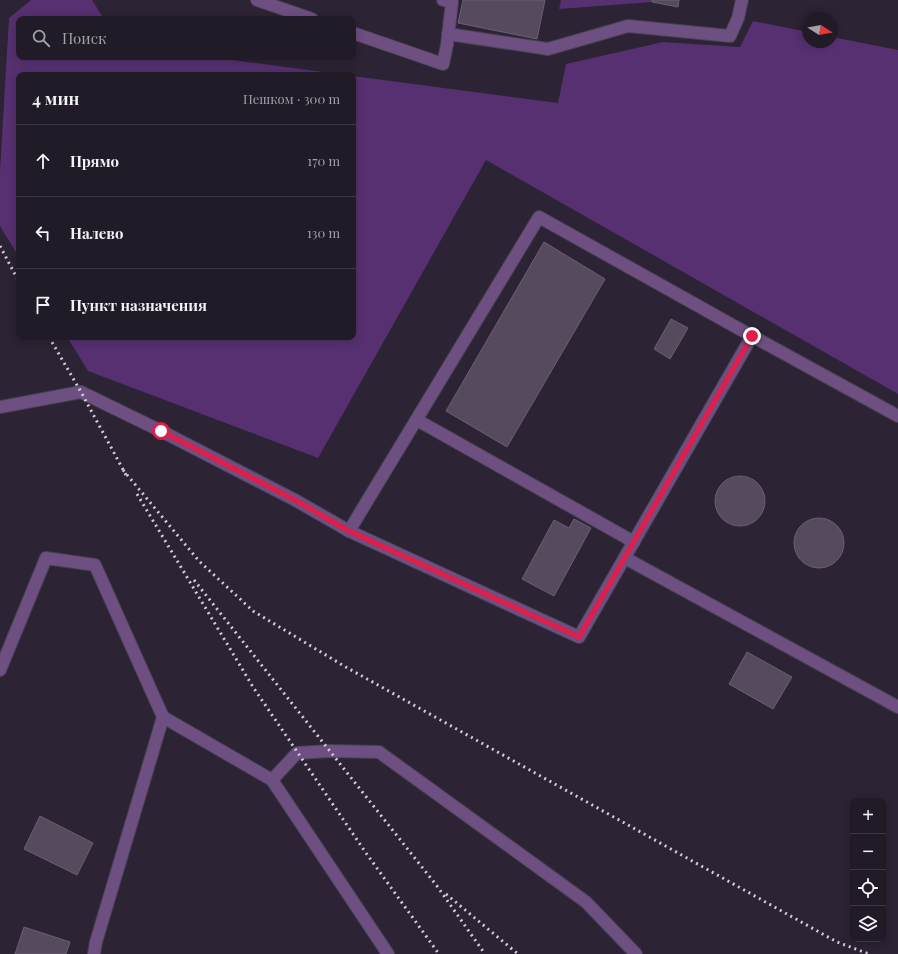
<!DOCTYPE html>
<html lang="ru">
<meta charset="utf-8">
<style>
:root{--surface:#211a27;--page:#29232f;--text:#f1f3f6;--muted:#a2a1a7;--line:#3e3844}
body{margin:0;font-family:"Playfair Display",serif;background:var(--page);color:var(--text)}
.controls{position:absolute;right:12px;bottom:12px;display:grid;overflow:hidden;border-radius:8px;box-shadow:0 2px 10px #0003}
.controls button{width:36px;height:36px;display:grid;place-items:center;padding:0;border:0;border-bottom:1px solid var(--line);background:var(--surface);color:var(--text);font:20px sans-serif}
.compass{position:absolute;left:802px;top:12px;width:36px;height:36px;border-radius:50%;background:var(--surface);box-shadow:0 2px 10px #0003;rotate:101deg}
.stop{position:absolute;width:12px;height:12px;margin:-9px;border:3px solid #e11d48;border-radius:50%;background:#fff}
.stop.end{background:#e11d48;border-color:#fff;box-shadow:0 1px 4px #0008}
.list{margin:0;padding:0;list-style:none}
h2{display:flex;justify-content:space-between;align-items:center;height:52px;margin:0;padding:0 16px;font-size:17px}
h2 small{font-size:13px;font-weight:400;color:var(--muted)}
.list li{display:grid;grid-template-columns:26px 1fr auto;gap:12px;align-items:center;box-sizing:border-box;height:72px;padding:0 16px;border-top:1px solid var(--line)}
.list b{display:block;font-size:15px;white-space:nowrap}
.list em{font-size:13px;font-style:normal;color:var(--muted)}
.icon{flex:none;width:22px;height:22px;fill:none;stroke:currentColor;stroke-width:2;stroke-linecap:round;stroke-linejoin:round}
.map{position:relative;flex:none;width:898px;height:954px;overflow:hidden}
.search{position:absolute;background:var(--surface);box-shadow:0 2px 10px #0003;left:16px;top:16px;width:340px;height:44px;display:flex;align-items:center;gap:10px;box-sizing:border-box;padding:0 14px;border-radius:8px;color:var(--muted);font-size:15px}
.panel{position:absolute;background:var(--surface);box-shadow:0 2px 10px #0003;left:16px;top:72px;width:340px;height:268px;border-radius:8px}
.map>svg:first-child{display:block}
.green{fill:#563070}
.building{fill:#554a5e;stroke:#6a5f73}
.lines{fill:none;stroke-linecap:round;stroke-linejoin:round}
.minor-casing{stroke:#473f4f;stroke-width:14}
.minor{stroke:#6d4f82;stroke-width:12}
.rail{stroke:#d2cad7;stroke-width:3;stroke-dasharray:2 4;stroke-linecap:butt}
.route{stroke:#e11d48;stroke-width:5}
</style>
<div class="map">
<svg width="898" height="954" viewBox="0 0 898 954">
<rect width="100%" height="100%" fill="#2c2334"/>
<g class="green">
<polygon points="31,0 92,0 104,19 19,19 19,57 210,57 345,75 19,75 19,257 0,226 0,171 9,18"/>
<polygon points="561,0 652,0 652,2 559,9"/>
<polygon points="753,21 808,32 808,42 832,42 832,37 898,50 898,394 486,160 318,458 88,371 67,337 353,337 353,76 558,103 566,64 663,42 740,47"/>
</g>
<g class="building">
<polygon points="463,0 545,0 537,39 458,23"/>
<polygon points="652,0 679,0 678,7 652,2"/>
<polygon points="544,242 605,279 507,447 446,411"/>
<polygon points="671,319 688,328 670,359 654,349"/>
<circle cx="740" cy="501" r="25"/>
<circle cx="819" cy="543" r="25"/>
<polygon points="574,519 591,528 554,596 522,579 554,520 569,528"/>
<polygon points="747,652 792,677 773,709 729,684"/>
<polygon points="40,816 93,843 77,875 24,849"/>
<polygon points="24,927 70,942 66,954 15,954"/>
</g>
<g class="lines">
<g class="minor-casing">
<g id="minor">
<polyline points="257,0 312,19"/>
<polyline points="353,33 443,64 447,45 452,2 443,0"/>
<polyline points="448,34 548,49 628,26 730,36 738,18 742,0"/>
<polyline points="0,407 81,392 161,431 295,500 349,531 579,637 752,336"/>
<polyline points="417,420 634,542"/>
<polyline points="349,531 539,217 752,336 898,416"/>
<polyline points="625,558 898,707"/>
<polyline points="0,670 46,558 95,565 163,717 96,942 94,954"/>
<polyline points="163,717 272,780 388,954"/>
<polyline points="272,780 297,753 330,751 379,752 586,902 636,954"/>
</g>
</g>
<use href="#minor" class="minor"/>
<g class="rail">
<polyline points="0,246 19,282"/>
<polyline points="49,337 81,392 126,475"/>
<polyline points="123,470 199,561 253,611 344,666 837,942 869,954"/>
<polyline points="137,494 253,687 366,853 439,954"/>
<polyline points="194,580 437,886 485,954"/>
<polyline points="446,894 518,954"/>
</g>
</g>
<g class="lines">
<polyline class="route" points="161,431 295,500 349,531 579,637 752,336"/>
</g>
</svg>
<div class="controls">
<button>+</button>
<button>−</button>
<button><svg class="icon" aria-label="locate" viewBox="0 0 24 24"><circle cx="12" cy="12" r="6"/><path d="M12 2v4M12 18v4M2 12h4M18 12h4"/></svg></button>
<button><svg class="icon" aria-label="layers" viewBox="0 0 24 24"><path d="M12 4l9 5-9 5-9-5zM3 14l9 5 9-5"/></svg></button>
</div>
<svg class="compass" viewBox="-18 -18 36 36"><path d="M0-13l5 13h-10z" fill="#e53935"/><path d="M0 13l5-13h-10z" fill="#a2a1a7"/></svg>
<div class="stop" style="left:161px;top:431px"></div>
<div class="stop end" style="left:752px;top:336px"></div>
<div class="search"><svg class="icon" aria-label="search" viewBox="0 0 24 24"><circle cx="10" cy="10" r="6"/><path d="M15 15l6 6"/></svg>Поиск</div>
<section class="panel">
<h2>4 мин<small>Пешком · 300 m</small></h2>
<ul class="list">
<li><svg class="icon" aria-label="ahead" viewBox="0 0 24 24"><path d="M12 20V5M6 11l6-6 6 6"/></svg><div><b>Прямо</b></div><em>170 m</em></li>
<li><svg class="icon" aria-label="left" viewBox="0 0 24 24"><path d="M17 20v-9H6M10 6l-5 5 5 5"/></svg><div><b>Налево</b></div><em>130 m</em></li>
<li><svg class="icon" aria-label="arrive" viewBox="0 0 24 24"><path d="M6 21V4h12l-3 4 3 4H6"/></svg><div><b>Пункт назначения</b></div></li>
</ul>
</section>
</div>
